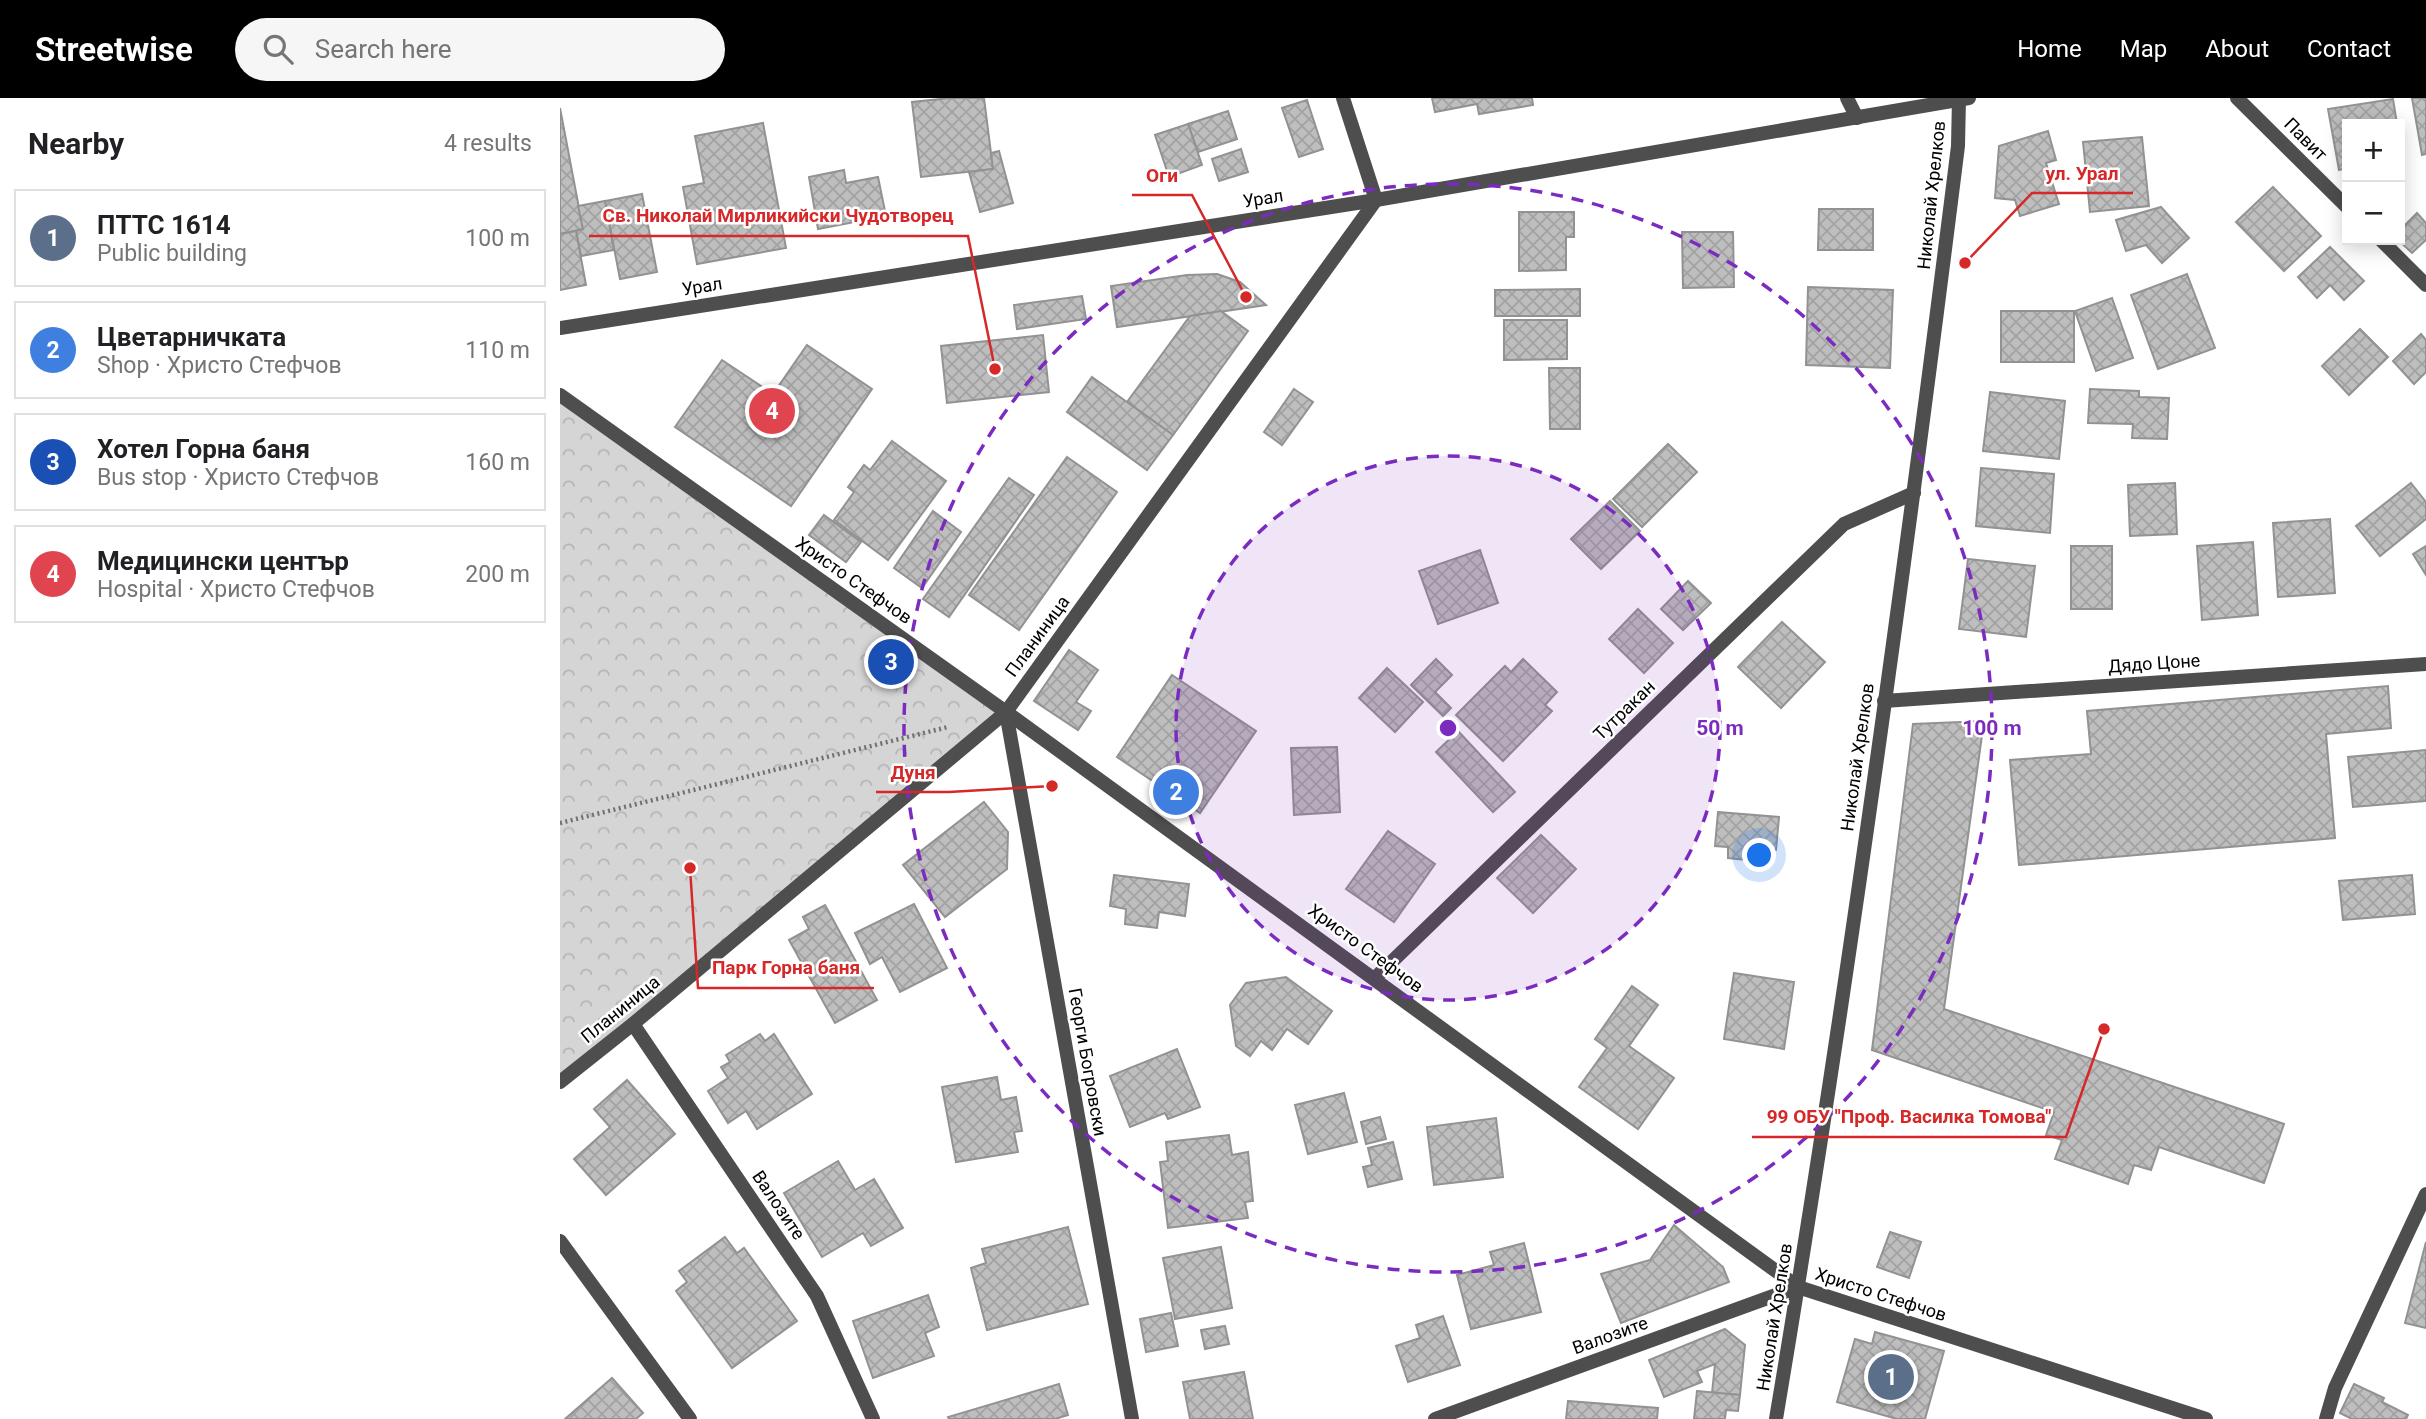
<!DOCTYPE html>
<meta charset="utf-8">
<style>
:root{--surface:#fff;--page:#f6f6f6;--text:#202124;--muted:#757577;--line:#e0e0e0;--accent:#000}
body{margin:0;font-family:Roboto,sans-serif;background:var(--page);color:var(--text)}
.controls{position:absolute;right:21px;top:21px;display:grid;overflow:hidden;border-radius:0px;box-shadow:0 4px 18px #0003}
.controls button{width:63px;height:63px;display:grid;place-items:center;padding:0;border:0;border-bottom:2px solid var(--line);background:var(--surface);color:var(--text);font:35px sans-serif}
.you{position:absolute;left:1200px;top:758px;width:24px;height:24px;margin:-18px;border:5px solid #fff;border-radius:50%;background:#1a73e8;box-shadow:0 0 0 10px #1a73e833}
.badge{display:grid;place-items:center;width:46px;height:46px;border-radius:50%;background:var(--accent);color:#fff;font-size:23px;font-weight:700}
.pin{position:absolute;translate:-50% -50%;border:4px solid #fff;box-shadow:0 2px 7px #0006}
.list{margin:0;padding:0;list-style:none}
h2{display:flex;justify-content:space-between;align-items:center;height:91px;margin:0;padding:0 28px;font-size:30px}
h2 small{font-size:23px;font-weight:400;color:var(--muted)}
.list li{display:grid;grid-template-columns:46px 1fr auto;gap:21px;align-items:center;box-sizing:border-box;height:98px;margin:0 14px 14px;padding:0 14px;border:2px solid var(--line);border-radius:0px}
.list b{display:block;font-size:26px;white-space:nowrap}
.list p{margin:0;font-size:23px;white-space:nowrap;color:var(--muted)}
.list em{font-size:23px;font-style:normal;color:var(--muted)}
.icon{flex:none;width:38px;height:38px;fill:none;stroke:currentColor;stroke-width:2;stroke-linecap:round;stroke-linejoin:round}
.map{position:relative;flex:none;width:1866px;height:1321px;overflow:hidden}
header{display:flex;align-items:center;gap:42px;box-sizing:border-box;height:98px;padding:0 35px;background:var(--accent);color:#fff}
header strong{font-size:33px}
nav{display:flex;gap:38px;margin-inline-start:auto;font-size:24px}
.search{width:490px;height:63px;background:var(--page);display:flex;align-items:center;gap:18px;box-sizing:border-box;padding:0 24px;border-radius:38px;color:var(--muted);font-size:26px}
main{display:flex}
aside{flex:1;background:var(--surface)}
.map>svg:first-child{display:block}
.forest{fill:url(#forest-crowns)}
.building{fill:url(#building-cross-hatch);stroke:#929292;stroke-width:2}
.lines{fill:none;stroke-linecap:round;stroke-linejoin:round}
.path{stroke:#707070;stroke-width:4.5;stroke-dasharray:2 3.5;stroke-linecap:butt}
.service{stroke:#4e4e4e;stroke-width:14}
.minor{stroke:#4e4e4e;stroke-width:14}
.ring{fill:none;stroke:#7b2cbf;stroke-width:3.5;stroke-dasharray:12 9}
.labels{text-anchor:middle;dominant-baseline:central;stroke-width:5;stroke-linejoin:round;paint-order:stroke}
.street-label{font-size:18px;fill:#000;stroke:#fff}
.centre{fill:#7b2cbf;stroke:#fff;stroke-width:3.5}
.ring-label{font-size:21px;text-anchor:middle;font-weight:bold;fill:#7b2cbf;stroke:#fff;stroke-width:5;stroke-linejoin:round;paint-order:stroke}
.leader{fill:none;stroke:#d62828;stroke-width:2.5}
.callout-dot{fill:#d62828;stroke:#fff;stroke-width:2.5}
.callout-label{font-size:19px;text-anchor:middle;font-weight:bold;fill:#d62828;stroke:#fff;stroke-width:5;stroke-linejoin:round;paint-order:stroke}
</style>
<header>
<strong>Streetwise</strong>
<div class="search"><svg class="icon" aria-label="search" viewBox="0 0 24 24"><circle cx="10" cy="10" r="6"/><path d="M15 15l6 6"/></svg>Search here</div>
<nav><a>Home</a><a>Map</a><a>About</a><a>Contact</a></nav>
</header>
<main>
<aside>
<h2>Nearby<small>4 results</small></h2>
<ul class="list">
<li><span class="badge" style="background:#5c6f8a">1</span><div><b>ПТТС 1614</b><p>Public building</p></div><em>100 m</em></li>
<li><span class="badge" style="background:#3f7fe0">2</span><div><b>Цветарничката</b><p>Shop · Христо Стефчов</p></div><em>110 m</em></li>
<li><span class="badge" style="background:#1a4fb4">3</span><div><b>Хотел Горна баня</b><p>Bus stop · Христо Стефчов</p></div><em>160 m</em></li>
<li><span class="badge" style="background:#e0444e">4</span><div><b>Медицински център</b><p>Hospital · Христо Стефчов</p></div><em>200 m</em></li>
</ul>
</aside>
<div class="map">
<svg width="1866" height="1321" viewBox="0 0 1866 1321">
<defs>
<pattern id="forest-crowns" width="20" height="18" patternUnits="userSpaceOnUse" patternTransform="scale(1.75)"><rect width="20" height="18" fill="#d5d5d5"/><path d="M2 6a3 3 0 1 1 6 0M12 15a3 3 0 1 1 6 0" fill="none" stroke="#b5b5b5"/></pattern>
<pattern id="building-cross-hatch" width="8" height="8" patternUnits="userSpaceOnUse" patternTransform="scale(1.75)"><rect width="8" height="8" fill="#bebebe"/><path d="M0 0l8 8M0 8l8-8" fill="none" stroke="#a2a2a2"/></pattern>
</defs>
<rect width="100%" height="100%" fill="#fff"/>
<polygon class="forest" points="0,297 446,614 0,984"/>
<g class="building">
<polygon points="390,0 424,0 433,71 361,79 352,4"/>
<polygon points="872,0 972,0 973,7 919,16 917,6 875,14"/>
<polygon points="1852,0 1866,0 1866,56 1862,57"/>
<polygon points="1833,1 1837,26 1787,26 1787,70 1779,72 1768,11"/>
<polygon points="747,2 763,51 739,59 722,10"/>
<polygon points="0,10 23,131 0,136"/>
<polygon points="668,13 677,41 638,54 628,26"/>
<polygon points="203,25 226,150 137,166 123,89 144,85 135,38"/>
<polygon points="628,26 642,67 609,79 595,37"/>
<polygon points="1488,33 1496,62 1486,65 1499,106 1460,118 1455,102 1435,100 1439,48"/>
<polygon points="1582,39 1589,108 1530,114 1523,44"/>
<polygon points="681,51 688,74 659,83 652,61"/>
<polygon points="439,53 453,105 420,114 409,74 433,71 431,55"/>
<polygon points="284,72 286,85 318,79 326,118 258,131 249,79"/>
<polygon points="1713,89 1761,138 1724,173 1676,124"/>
<polygon points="82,96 97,174 60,181 45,103"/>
<polygon points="45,103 54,152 21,158 16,133 23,131 18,108"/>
<polygon points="1601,109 1629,140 1602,165 1586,147 1566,153 1556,122"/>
<polygon points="1259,111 1313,111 1313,152 1258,152"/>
<polygon points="959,114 1014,114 1014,139 1006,139 1006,172 959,173"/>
<polygon points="1857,115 1866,125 1866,142 1852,155 1838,142 1840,132"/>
<polygon points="16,133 26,187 0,192 0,136"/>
<polygon points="1122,134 1173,134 1174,189 1123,190"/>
<polygon points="1770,149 1804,183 1784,202 1770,187 1757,200 1738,179"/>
<polygon points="657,176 680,184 706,207 557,229 551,188 627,177"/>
<polygon points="1627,176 1655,250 1598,271 1571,197"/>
<polygon points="1248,189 1333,192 1330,270 1246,267"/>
<polygon points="1020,191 1020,218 935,218 935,192"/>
<polygon points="522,198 526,221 457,231 454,207"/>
<polygon points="1552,200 1573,260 1536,273 1515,213"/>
<polygon points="661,213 688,233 613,337 567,304 630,218"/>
<rect x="1441" y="213" width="73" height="51"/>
<polygon points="944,222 1007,222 1007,261 944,262"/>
<polygon points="1800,231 1828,259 1789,297 1762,268"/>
<polygon points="1861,236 1866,242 1866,274 1854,286 1833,263"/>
<polygon points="483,237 489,294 387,305 381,248"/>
<polygon points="247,247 312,291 231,408 115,329 162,262 213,296"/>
<polygon points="989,270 1020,270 1020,331 990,331"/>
<polygon points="532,279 613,337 587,372 507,314"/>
<polygon points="734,291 753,304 722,347 704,334"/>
<polygon points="1530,291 1579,293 1579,299 1609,300 1607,341 1572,340 1573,326 1528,325"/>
<polygon points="1430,294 1505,303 1499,361 1423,353"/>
<polygon points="332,343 386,383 328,462 274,422 294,394 288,389 304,367 310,372"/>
<polygon points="1108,346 1137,374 1082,429 1053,401"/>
<polygon points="507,359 557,394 459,532 409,497"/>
<polygon points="1421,370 1494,376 1490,435 1416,428"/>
<polygon points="449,380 474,397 389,519 363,501"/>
<polygon points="1615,385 1617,436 1570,438 1568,387"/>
<polygon points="1851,385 1866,404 1866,421 1820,458 1796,428"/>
<polygon points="1050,403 1080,433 1041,471 1011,441"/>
<polygon points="373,413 401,434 362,490 334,470"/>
<polygon points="264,417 301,444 286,464 249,437"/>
<polygon points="1770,421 1775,495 1718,499 1713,425"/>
<polygon points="1693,444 1698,517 1642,522 1637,448"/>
<rect x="1511" y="448" width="41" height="63"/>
<polygon points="1866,448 1866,477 1853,456"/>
<polygon points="920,452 938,505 878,526 859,473"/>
<polygon points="1408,461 1475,468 1466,539 1399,531"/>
<polygon points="1128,483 1151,505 1123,532 1101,511"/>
<polygon points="1078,511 1113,545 1084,575 1049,541"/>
<polygon points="1222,524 1265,564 1221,610 1178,569"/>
<polygon points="509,552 538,572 516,604 531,613 518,632 474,603"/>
<polygon points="876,561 892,577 875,594 891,610 883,618 851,587"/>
<polygon points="963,561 997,594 985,607 992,613 943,663 896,617 945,568 951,574"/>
<polygon points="827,570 863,604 835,634 799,600"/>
<polygon points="612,577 696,633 640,715 557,659"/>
<polygon points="1828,588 1831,630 1766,636 1775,740 1459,767 1450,662 1531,656 1527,613"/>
<polygon points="1424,623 1384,911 1724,1026 1704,1085 1599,1049 1591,1072 1574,1067 1568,1086 1495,1061 1502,1042 1486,1037 1494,1014 1312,952 1353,626"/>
<polygon points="898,633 955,694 933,714 876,654"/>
<polygon points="777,649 780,714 734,717 731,650"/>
<polygon points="1866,652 1866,703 1793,709 1788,659"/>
<polygon points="424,704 448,734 447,771 385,819 343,767"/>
<polygon points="1158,714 1219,719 1216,752 1197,751 1196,763 1168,760 1168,749 1155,748"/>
<polygon points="828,733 875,766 834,824 786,791"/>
<polygon points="981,737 1016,771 973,815 937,780"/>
<polygon points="554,777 629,786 625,818 599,814 597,830 565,826 566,811 550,808"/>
<polygon points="1852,777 1855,816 1783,822 1779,783"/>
<polygon points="354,806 387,870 340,894 322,859 310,866 295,835"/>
<polygon points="265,807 317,902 275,925 229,842 249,831 243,819"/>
<polygon points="1174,875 1234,884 1224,951 1164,941"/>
<polygon points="726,879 772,913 748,946 727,931 712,952 701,943 690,958 676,948 670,907 686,885"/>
<polygon points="1072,888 1098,907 1069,948 1114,980 1078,1031 1019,989 1047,950 1035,941"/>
<polygon points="200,936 205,943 214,936 252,996 197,1031 186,1013 168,1025 148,993 168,980 161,969 170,964 166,957"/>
<polygon points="617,951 640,1009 608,1021 605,1015 570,1029 550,978"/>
<polygon points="437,979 441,1002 456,999 462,1033 454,1034 458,1054 396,1064 382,989"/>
<polygon points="67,982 115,1036 46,1097 14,1061 50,1029 34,1011"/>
<polygon points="784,995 797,1044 748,1056 735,1007"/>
<polygon points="820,1019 826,1041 806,1046 801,1024"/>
<polygon points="936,1020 943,1079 874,1087 867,1029"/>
<polygon points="669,1037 672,1057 688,1054 693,1103 685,1104 688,1120 608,1130 600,1064 608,1063 606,1044"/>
<polygon points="833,1044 842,1081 808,1089 803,1069 812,1067 808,1050"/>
<polygon points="278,1063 295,1092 314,1081 343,1130 311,1148 303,1135 262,1159 224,1095"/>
<polygon points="1114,1127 1163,1169 1169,1184 1061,1225 1041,1176 1090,1162"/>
<polygon points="508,1129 528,1206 427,1232 411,1170 426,1165 422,1151"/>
<polygon points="1330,1134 1361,1144 1349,1180 1317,1169"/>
<polygon points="165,1139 177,1155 184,1150 237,1223 172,1270 116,1193 127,1184 119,1173"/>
<polygon points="1866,1144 1866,1230 1845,1225"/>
<polygon points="964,1145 981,1214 911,1231 897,1177 934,1167 930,1154"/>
<polygon points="661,1149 672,1210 615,1221 603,1160"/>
<polygon points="368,1197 379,1229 365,1235 374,1258 313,1280 293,1223"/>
<polygon points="611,1215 618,1248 586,1254 580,1221"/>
<polygon points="883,1218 900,1267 848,1284 836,1248 860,1240 856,1227"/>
<polygon points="665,1228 669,1246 645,1251 641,1232"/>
<polygon points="1165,1231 1185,1247 1180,1297 1152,1295 1155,1266 1137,1273 1142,1284 1104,1299 1089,1262"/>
<polygon points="1315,1234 1384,1253 1365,1321 1337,1321 1277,1304 1295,1241 1312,1246"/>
<polygon points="684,1274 693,1321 630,1321 623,1284"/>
<polygon points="52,1280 83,1315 76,1321 5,1321"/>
<polygon points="499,1286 508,1317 495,1321 389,1321 388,1319"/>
<polygon points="1794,1286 1824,1300 1822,1304 1848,1317 1846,1321 1792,1321 1780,1315"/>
<polygon points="1137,1293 1180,1297 1178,1313 1166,1312 1165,1321 1134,1321"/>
<polygon points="1008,1303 1098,1310 1097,1321 1006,1321"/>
</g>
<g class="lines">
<polyline class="path" points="0,725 388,629"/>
<polyline class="service" points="1766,1321 1775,1290 1866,1096"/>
<g class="minor">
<polyline points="783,0 816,102"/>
<polyline points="1287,0 1297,20"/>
<polyline points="1677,0 1787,109"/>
<polyline points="1821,142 1866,187"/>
<polyline points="0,230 816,102 1409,0"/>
<polyline points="0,297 446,614 1238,1189 1646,1321"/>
<polyline points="1324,603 1866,566"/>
<polyline points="446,614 572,1321"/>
<polyline points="815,880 1284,426 1354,395"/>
<polyline points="73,926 257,1198 313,1321"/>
<polyline points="0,984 73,926 446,614 816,102"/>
<polyline points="0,1143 130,1321"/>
<polyline points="875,1321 1238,1189"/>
<path d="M1216,1321C1287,898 1345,473 1398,48L1399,0"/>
</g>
</g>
<circle cx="888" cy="630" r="272" fill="#7b2cbf" fill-opacity=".12"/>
<g class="ring">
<circle cx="888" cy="630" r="272"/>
<circle cx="888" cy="630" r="544"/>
</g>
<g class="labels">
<g class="street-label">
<text transform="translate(1746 41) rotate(45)">Павит</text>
<text transform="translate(1371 97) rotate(-84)">Николай Хрелков</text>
<text transform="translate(703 100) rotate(-9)">Урал</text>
<text transform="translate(142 188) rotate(-9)">Урал</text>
<text transform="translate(294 482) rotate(35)">Христо Стефчов</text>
<text transform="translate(477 538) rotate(-54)">Планиница</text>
<text transform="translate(1594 565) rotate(-4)">Дядо Цоне</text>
<text transform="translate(1064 612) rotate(-44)">Тутракан</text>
<text transform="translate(1297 659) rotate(-82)">Николай Хрелков</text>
<text transform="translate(806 850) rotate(36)">Христо Стефчов</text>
<text transform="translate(60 911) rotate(-39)">Планиница</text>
<text transform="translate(528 964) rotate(80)">Георги Богровски</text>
<text transform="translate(219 1107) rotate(56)">Валозите</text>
<text transform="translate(1321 1196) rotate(18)">Христо Стефчов</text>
<text transform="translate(1214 1219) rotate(-81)">Николай Хрелков</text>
<text transform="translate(1050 1237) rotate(-20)">Валозите</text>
</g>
</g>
<circle cx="888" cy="630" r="10" class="centre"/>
<g class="ring-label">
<text x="1160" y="637">50 m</text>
<text x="1432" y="637">100 m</text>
</g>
<path class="leader" d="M1405 165L1472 95H1573M686 199L632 97H572M435 271L408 138H29M492 688L389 694H316M130 770L138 890H314M1544 931L1506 1039H1192"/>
<g class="callout-dot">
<circle cx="1405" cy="165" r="7"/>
<circle cx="686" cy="199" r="7"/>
<circle cx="435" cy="271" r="7"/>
<circle cx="492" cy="688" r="7"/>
<circle cx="130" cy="770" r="7"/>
<circle cx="1544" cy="931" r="7"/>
</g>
<g class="callout-label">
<text x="1522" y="82">ул. Урал</text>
<text x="602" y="84">Оги</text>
<text x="218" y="124">Св. Николай Мирликийски Чудотворец</text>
<text x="353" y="681">Дуня</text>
<text x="226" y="876">Парк Горна баня</text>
<text x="1349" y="1025">99 ОБУ "Проф. Василка Томова"</text>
</g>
</svg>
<div class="controls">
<button>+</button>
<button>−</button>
</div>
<div class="you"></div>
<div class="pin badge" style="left:1331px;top:1279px;background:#5c6f8a">1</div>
<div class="pin badge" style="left:616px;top:694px;background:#3f7fe0">2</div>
<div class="pin badge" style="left:331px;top:564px;background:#1a4fb4">3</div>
<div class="pin badge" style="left:212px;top:313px;background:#e0444e">4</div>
</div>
</main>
